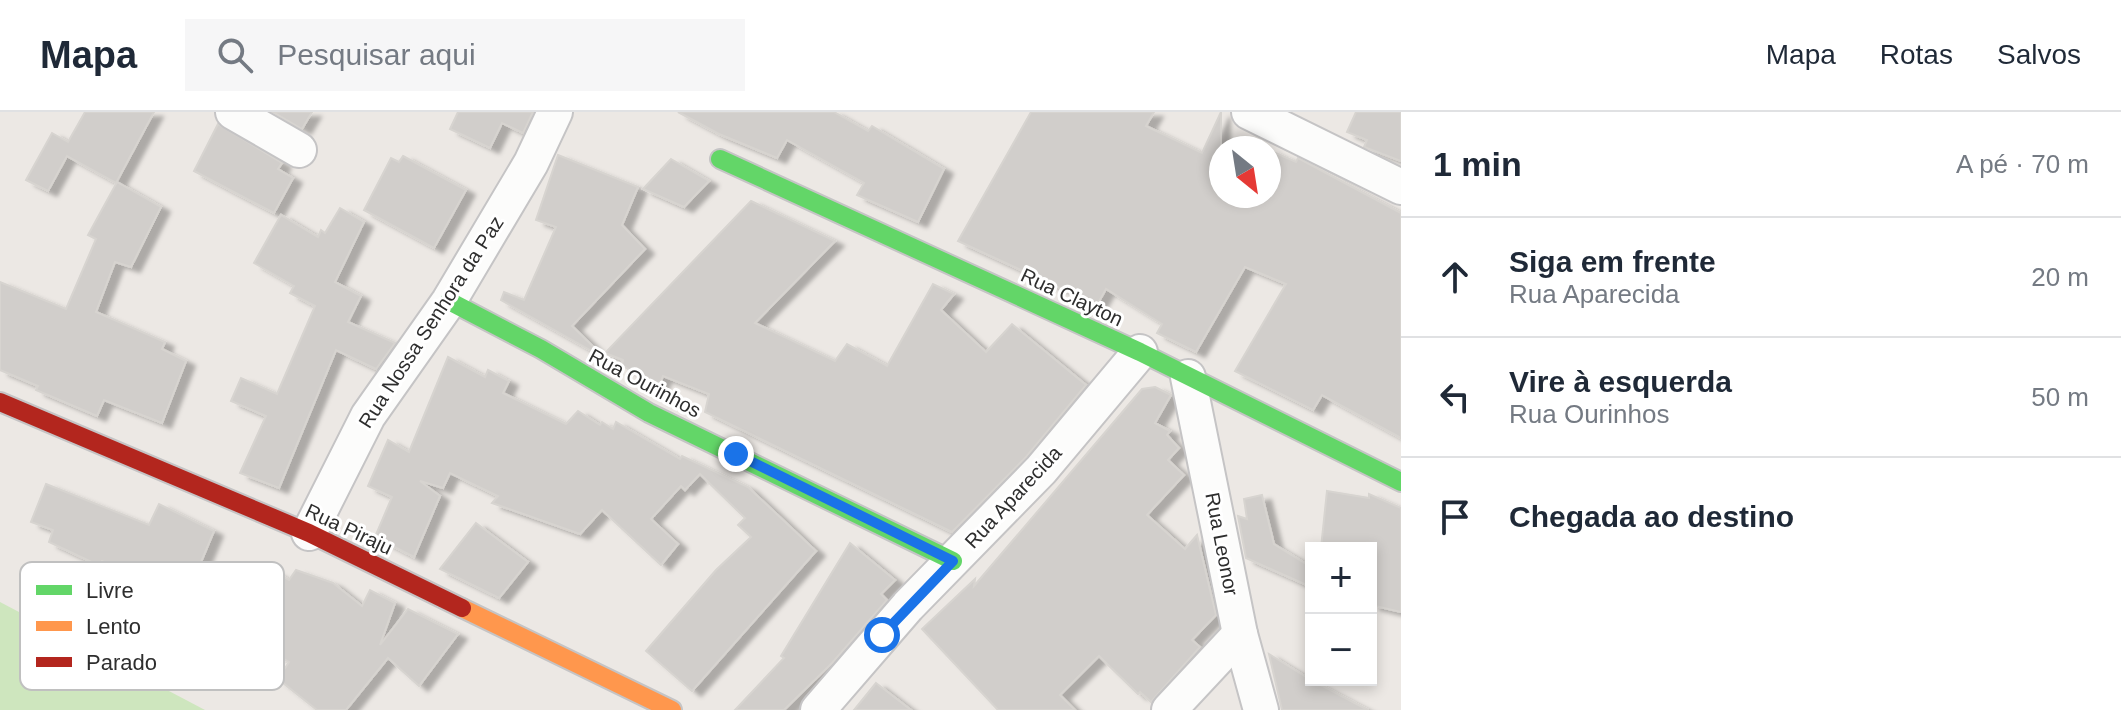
<!DOCTYPE html>
<html lang="pt">
<meta charset="utf-8">
<style>
:root{--surface:#fff;--page:#f6f6f7;--text:#1f2937;--muted:#747a83;--line:#e0e1e3}
body{margin:0;font-family:Arial,sans-serif;background:var(--page);color:var(--text)}
.controls{position:absolute;right:24px;bottom:24px;display:grid;overflow:hidden;border-radius:0px;box-shadow:0 4px 12px #0003}
.controls button{width:72px;height:72px;display:grid;place-items:center;padding:0;border:0;border-bottom:2px solid var(--line);background:var(--surface);color:var(--text);font:40px sans-serif}
.compass{position:absolute;left:1209px;top:24px;width:72px;height:72px;border-radius:50%;background:var(--surface);box-shadow:0 4px 12px #0003;rotate:150deg}
.stop{position:absolute;width:24px;height:24px;margin:-18px;border:6px solid #1a73e8;border-radius:50%;background:#fff}
.stop.end{background:#1a73e8;border-color:#fff;box-shadow:0 2px 8px #0008}
.list{margin:0;padding:0;list-style:none}
h2{display:flex;justify-content:space-between;align-items:center;height:104px;margin:0;padding:0 32px;font-size:34px}
h2 small{font-size:26px;font-weight:400;color:var(--muted)}
.list li{display:grid;grid-template-columns:52px 1fr auto;gap:24px;align-items:center;box-sizing:border-box;height:120px;padding:0 32px;border-top:2px solid var(--line)}
.list b{display:block;font-size:30px;white-space:nowrap}
.list p{margin:0;font-size:26px;white-space:nowrap;color:var(--muted)}
.list em{font-size:26px;font-style:normal;color:var(--muted)}
.icon{flex:none;width:44px;height:44px;fill:none;stroke:currentColor;stroke-width:2;stroke-linecap:round;stroke-linejoin:round}
.map{position:relative;flex:none;width:1401px;height:598px;overflow:hidden}
header{display:flex;align-items:center;gap:48px;box-sizing:border-box;height:112px;padding:0 40px;background:var(--surface);border-bottom:2px solid var(--line)}
header strong{font-size:38px}
nav{display:flex;gap:44px;margin-inline-start:auto;font-size:28px}
.search{width:560px;height:72px;background:var(--page);display:flex;align-items:center;gap:20px;box-sizing:border-box;padding:0 28px;border-radius:0px;color:var(--muted);font-size:30px}
main{display:flex}
aside{flex:1;background:var(--surface)}
.map>svg:first-child{display:block}
.green{fill:#cee6be}
.building{fill:#d1cecb;stroke:#d7d4d0;stroke-width:2;filter:url(#shadow)}
.lines{fill:none;stroke-linecap:round;stroke-linejoin:round}
.street-casing{stroke:#c5c4c5;stroke-width:38}
.fast-casing{stroke:#c5c4c5;stroke-width:22}
.slow-casing{stroke:#c5c4c5;stroke-width:22}
.jam-casing{stroke:#c5c4c5;stroke-width:22}
.street{stroke:#fcfcfb;stroke-width:34}
.fast{stroke:#63d668;stroke-width:18}
.slow{stroke:#ff974d;stroke-width:18}
.jam{stroke:#b3261e;stroke-width:18}
.route{stroke:#1a73e8;stroke-width:10}
.labels{text-anchor:middle;dominant-baseline:central;stroke-width:6;stroke-linejoin:round;paint-order:stroke}
.street-label{font-size:20px;fill:#2e2e2e;stroke:#fff}
.key{fill:#fff;stroke:#c0c0c0;stroke-width:2}
.key-label{font-size:22px;fill:#2e2e2e}
</style>
<header>
<strong>Mapa</strong>
<div class="search"><svg class="icon" aria-label="search" viewBox="0 0 24 24"><circle cx="10" cy="10" r="6"/><path d="M15 15l6 6"/></svg>Pesquisar aqui</div>
<nav><a>Mapa</a><a>Rotas</a><a>Salvos</a></nav>
</header>
<main>
<div class="map">
<svg width="1401" height="598" viewBox="0 0 1401 598">
<defs>
<filter id="shadow"><feDropShadow dx="9" dy="5" stdDeviation="2" flood-color="#0004"/></filter>
</defs>
<rect width="100%" height="100%" fill="#ece8e4"/>
<polygon class="green" points="0,490 205,598 0,598"/>
<g class="building">
<polygon points="85,0 154,0 116,71 67,44 48,79 26,68 52,21 68,30"/>
<polygon points="273,0 312,0 302,17"/>
<polygon points="458,0 533,0 523,21 502,11 490,36 450,17"/>
<polygon points="678,0 834,0 868,19 872,14 944,57 918,110 857,83 864,71 787,28 777,46 719,22"/>
<polygon points="1031,0 1154,0 1146,14 1202,41 1221,0 1221,84 1269,84 1269,38 1296,50 1298,46 1401,101 1401,326 1322,283 1313,298 1235,259 1286,172 1245,155 1196,240 1157,221 1162,212 1106,177 1097,193 958,129"/>
<polygon points="1356,0 1401,0 1401,49 1364,35 1367,28 1347,20"/>
<polygon points="218,12 282,51 278,57 293,66 274,101 194,59"/>
<polygon points="558,43 638,75 622,113 645,137 572,214 606,247 501,188 504,180 524,188 556,115 536,108"/>
<polygon points="403,44 466,78 434,136 364,98 391,46 399,50"/>
<polygon points="671,47 709,69 684,95 643,77"/>
<polygon points="117,70 161,95 131,155 115,150 96,200 165,230 162,237 186,249 162,311 104,288 97,304 36,278 38,274 0,258 0,170 66,197 96,127 88,123"/>
<polygon points="751,89 835,129 755,211 835,249 847,232 887,254 933,172 954,182 941,198 986,240 1012,212 1086,273 1026,345 952,420 705,300 709,282 663,264 658,277 622,253 623,248 605,241"/>
<polygon points="340,96 364,110 335,170 361,184 348,210 395,231 376,257 336,238 279,376 240,361 266,304 231,289 241,266 277,282 315,194 290,181 294,174 254,151 281,103 318,125 321,118 325,121"/>
<polygon points="448,245 485,265 488,258 509,269 503,281 566,312 578,299 600,313 602,310 613,317 616,310 680,347 682,344 748,375 816,439 692,579 646,539 716,458 751,425 738,413 745,406 700,362 685,378 681,374 651,407 678,432 661,453 602,398 580,422 492,391 498,384 450,361 443,376 420,369 440,384 414,445 375,425 392,385 368,374 388,328 409,340"/>
<polygon points="1155,275 1171,283 1155,311 1170,319 1167,323 1179,336 1168,348 1184,363 1147,403 1185,437 1197,423 1216,503 1192,528 1200,535 1151,590 1140,580 1138,582 1099,544 1060,583 1075,598 998,598 922,517 975,467 974,474 1142,277"/>
<polygon points="46,372 149,413 159,392 214,419 186,486 102,449 100,454 49,430 53,418 31,410"/>
<polygon points="1327,379 1369,386 1369,382 1401,396 1401,500 1371,493 1371,436 1321,436"/>
<polygon points="1262,383 1274,432 1311,455 1311,475 1246,446 1238,404 1247,407 1244,387"/>
<polygon points="476,411 528,450 499,486 440,457"/>
<polygon points="850,431 895,468 881,482 887,488 832,551 784,598 735,598 784,546 781,544"/>
<polygon points="296,458 333,471 362,494 370,478 395,491 380,533 408,497 458,522 419,574 388,546 346,598 317,598 278,567 289,550 236,517 273,459 289,468"/>
<polygon points="1269,542 1311,568 1368,598 1282,598"/>
<polygon points="876,571 911,598 854,598"/>
</g>
<g class="lines">
<g class="street-casing">
<g id="street">
<polyline points="233,0 299,38"/>
<polyline points="1249,0 1401,75"/>
<polyline points="1188,265 1240,522 1261,598"/>
<polyline points="309,421 368,304 449,189 531,51 555,0"/>
<polyline points="818,598 908,494 1041,358 1140,240"/>
<polyline points="1169,598 1240,522"/>
</g>
</g>
<g class="fast-casing">
<g id="fast">
<polyline points="720,47 1140,240 1401,370"/>
<polyline points="449,189 541,237 649,301 953,449"/>
</g>
</g>
<g class="slow-casing">
<polyline id="slow" points="462,496 672,598"/>
</g>
<g class="jam-casing">
<polyline id="jam" points="0,290 309,421 462,496"/>
</g>
<use href="#street" class="street"/>
<use href="#fast" class="fast"/>
<use href="#slow" class="slow"/>
<use href="#jam" class="jam"/>
</g>
<g class="lines">
<polyline class="route" points="736,342 953,449 882,523"/>
</g>
<g class="labels">
<g class="street-label">
<text transform="translate(1072 185) rotate(25)">Rua Clayton</text>
<text transform="translate(431 210) rotate(-57)">Rua Nossa Senhora da Paz</text>
<text transform="translate(645 271) rotate(28)">Rua Ourinhos</text>
<text transform="translate(1013 385) rotate(-47)">Rua Aparecida</text>
<text transform="translate(349 417) rotate(25)">Rua Piraju</text>
<text transform="translate(1222 432) rotate(79)">Rua Leonor</text>
</g>
</g>
<rect x="20" y="450" width="264" height="128" rx="12" class="key"/>
<rect x="36" y="473" width="36" height="10" fill="#63d668"/>
<rect x="36" y="509" width="36" height="10" fill="#ff974d"/>
<rect x="36" y="545" width="36" height="10" fill="#b3261e"/>
<g class="key-label">
<text x="86" y="486">Livre</text>
<text x="86" y="522">Lento</text>
<text x="86" y="558">Parado</text>
</g>
</svg>
<div class="controls">
<button>+</button>
<button>−</button>
</div>
<svg class="compass" viewBox="-18 -18 36 36"><path d="M0-13l5 13h-10z" fill="#e53935"/><path d="M0 13l5-13h-10z" fill="#747a83"/></svg>
<div class="stop" style="left:882px;top:523px"></div>
<div class="stop end" style="left:736px;top:342px"></div>
</div>
<aside>
<h2>1 min<small>A pé · 70 m</small></h2>
<ul class="list">
<li><svg class="icon" aria-label="ahead" viewBox="0 0 24 24"><path d="M12 20V5M6 11l6-6 6 6"/></svg><div><b>Siga em frente</b><p>Rua Aparecida</p></div><em>20 m</em></li>
<li><svg class="icon" aria-label="left" viewBox="0 0 24 24"><path d="M17 20v-9H6M10 6l-5 5 5 5"/></svg><div><b>Vire à esquerda</b><p>Rua Ourinhos</p></div><em>50 m</em></li>
<li><svg class="icon" aria-label="arrive" viewBox="0 0 24 24"><path d="M6 21V4h12l-3 4 3 4H6"/></svg><div><b>Chegada ao destino</b></div></li>
</ul>
</aside>
</main>
